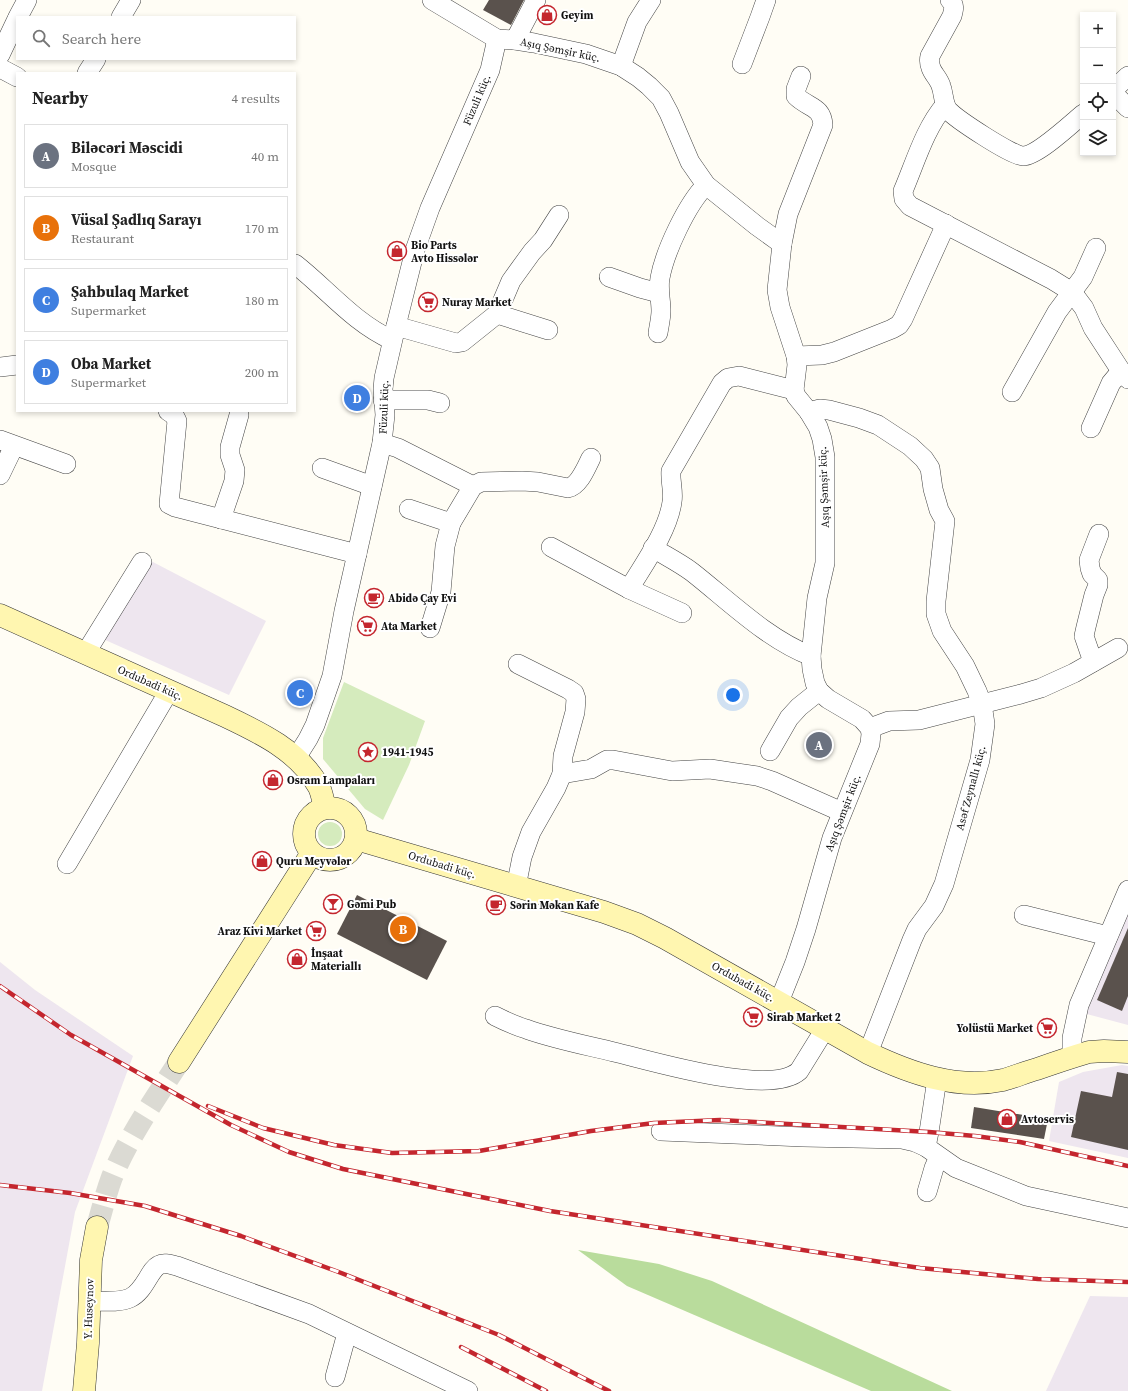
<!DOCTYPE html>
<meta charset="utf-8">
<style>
:root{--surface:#fff;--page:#f2f2f2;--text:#222;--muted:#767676;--line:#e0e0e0;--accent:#c4262e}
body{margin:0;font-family:"Source Serif 4",serif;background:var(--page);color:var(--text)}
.controls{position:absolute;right:12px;top:12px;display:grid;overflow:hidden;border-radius:0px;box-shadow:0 2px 6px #0003}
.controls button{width:36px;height:36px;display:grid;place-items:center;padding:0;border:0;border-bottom:1px solid var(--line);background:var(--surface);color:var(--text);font:20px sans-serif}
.you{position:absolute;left:733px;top:695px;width:14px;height:14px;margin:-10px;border:3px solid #fff;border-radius:50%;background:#1a73e8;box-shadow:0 0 0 6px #1a73e833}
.badge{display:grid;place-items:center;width:26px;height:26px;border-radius:50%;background:var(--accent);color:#fff;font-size:13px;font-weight:700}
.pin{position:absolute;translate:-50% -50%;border:2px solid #fff;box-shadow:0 1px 4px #0006}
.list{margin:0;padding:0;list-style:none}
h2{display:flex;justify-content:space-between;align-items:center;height:52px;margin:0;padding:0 16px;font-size:17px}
h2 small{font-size:13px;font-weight:400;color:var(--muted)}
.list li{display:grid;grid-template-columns:26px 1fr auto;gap:12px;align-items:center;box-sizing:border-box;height:64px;margin:0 8px 8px;padding:0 8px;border:1px solid var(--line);border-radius:0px}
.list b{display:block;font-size:15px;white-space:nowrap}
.list p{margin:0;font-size:13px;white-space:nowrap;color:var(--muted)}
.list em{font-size:13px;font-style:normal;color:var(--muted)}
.icon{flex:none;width:22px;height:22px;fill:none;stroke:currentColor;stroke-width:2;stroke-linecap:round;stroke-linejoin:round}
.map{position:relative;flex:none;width:1128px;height:1391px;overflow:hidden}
.search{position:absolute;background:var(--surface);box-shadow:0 2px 6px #0003;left:16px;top:16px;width:280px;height:44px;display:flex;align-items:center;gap:10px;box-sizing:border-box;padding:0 14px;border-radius:0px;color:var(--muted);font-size:15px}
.panel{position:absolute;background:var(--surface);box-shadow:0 2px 6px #0003;left:16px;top:72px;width:280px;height:340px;border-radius:0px}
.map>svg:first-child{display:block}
.industrial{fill:#eee6ef}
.green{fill:#d5ebbd}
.forest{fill:#b9dc9c}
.building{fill:#5a524d}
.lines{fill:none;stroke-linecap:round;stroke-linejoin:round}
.secondary-tunnel{stroke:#dbdad3;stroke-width:22;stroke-dasharray:22 11;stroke-linecap:butt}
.minor-casing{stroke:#444;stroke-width:20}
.secondary-casing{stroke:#333;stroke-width:23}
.minor{stroke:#fff;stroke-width:19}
.secondary{stroke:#fff6b0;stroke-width:22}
.rail-casing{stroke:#c4262e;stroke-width:4.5}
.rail{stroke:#fff;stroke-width:3;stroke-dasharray:9;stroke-linecap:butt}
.labels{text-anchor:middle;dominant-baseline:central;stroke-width:4;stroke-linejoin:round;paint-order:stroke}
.poi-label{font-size:11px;font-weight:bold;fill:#111;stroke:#fff;text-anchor:start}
.street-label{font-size:11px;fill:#111;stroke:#fff}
</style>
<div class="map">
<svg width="1128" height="1391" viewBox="0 0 1128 1391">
<rect width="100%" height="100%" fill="#fffdf5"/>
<g class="industrial">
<polygon points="151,561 266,621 229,695 103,639"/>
<polygon points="1128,914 1128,1025 1083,1013"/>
<polygon points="0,962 35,990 133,1056 75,1212 42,1391 0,1391"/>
<polygon points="1122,1065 1128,1066 1128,1158 1049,1141 1059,1082 1083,1072"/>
<polygon points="1090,1296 1128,1297 1128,1391 1046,1391"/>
</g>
<g class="green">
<polygon points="344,682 425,721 409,765 383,820 365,809 323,759 323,738"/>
<circle cx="330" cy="834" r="12"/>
</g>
<polygon class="forest" points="578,1250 659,1264 712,1281 952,1391 871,1391 627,1286"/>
<g class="building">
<polygon points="489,0 524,0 511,25 483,10"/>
<polygon points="357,895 447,941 427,980 337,934"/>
<polygon points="1128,928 1128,996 1122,1011 1097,1000"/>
<polygon points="1117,1072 1128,1074 1128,1150 1071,1137 1081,1091 1112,1097"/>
<polygon points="974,1107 1048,1119 1044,1139 971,1128"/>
</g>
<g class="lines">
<path class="secondary-tunnel" d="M97,1227C102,1210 106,1193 112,1177C129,1136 155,1099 179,1062"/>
<g class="minor-casing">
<g id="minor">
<polyline points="432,0 497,39 515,40 534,43 586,54 621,66 638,77 649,86 661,98 669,113 690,162 706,185 757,226 782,244 777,290 780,307 796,356 797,365 794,390 796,396 809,412 818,427 822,439 825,457 825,563 817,598 811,656 812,669 815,683 819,691 828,699 862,719 870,728 871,734 870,744 832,838 806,929 795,962 779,1002"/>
<path d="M950,0C955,5 954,9 952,16L930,56C929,60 929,63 931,68C933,74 939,79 941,86C944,94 943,103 948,110C956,119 1012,156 1023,156C1037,156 1071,124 1083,114"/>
<polyline points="18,17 27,0"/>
<polyline points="121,17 131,0"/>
<polyline points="515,40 536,0"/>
<polyline points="0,55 17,19"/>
<polyline points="742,64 760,17 766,0"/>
<polyline points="621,66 637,22 651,0"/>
<polyline points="0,68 17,77"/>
<polyline points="87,73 96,59"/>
<polyline points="1113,90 1128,76"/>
<polyline points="1113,93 1128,108"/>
<path d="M945,105C925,128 915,163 903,191L904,199L910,206L1051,279L1072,292L1084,308L1093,328L1121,371L1128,379"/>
<path d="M782,244L788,214L823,125C822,106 808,108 796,96V89L801,76"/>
<path d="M295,264C327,289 354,323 392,340"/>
<polyline points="609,277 640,288 659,293"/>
<polyline points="497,314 548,330"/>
<polyline points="396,326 456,343 462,342 497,314 511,281 532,252 543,240 559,215"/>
<path d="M658,333C659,326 661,318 661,311C661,300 658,289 660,278C665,251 687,204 706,185"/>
<polyline points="796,356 822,355 834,352 892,329 899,325 903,319 946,224"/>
<polyline points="0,367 17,365"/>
<polyline points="1012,392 1057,312 1083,277 1096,248"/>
<polyline points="383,400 428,400 440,403"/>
<polyline points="168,411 174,415 177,421 169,504 175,507 357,554"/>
<polyline points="809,412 820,409 829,410 859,418 878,425 910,446 924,459 930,468 933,489 939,510 945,521 936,601 936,614 942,631 965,666 977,691 982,704 985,724 980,760 944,884 934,906 917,929 912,940 868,1053"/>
<polyline points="1091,428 1111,383 1121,371"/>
<polyline points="0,440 66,464"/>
<polyline points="382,443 398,448 473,486"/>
<polyline points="322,468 372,486"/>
<polyline points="0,475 14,446"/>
<polyline points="409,509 451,523"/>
<polyline points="221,519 234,481 235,470 230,455 230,447 239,415"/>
<polyline points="551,547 629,589 682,613"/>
<path d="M653,548C666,556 680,563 692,572C729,601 767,639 811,656"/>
<path d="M629,589C644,564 668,531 672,502C674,492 670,481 671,471L722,383L728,378L739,376L794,390"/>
<path d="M430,628L441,592L445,546L451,523L473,486L481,482L522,481L538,482L568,488C579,486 586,468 591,458"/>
<polyline points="85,654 142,562"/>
<polyline points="1093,662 1084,636 1086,627 1094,595 1098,585 1098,580 1092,574 1090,568 1089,560 1099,534"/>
<polyline points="870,728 889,721 919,720 1021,694 1041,688 1074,673 1118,648"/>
<polyline points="770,751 789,718 799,707 819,691"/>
<polyline points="296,758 308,739 315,725 332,676 344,611 382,443 385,415 383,389 384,378 396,326 415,250 430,208 490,70 497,39"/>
<polyline points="562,774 591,769 607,760 613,760 672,771 710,769 757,776 772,781 842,812"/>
<polyline points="67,864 169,691"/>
<polyline points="516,887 522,857 531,832 556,788 562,774 563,756 575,712 576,699 574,693 568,689 518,664"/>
<polyline points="1024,915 1108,936"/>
<path d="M495,1016C505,1021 516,1026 526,1029C554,1039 585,1045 614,1052C652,1061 770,1097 799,1071L825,1029"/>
<polyline points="1072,1057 1072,1038 1079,1005 1128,890"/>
<polyline points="661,1131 803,1137 902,1139 915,1142 926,1147 956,1168 1026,1196 1128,1218"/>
<polyline points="926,1147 929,1132 937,1079"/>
<polyline points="927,1192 934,1168 939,1157"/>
<path d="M90,1301C102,1301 119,1303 130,1298C145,1291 149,1270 159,1265C164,1262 172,1265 177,1266L309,1314L468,1391"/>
<polyline points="335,1377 347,1333"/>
</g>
</g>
<g class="secondary-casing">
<g id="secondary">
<path d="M0,615L225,716C261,733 299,751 319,787C322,793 323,801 325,808"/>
<circle cx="330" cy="834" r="26"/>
<path d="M356,839L604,912L637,924L665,938L868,1053C910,1073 956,1090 1003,1080C1014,1077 1026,1072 1037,1069C1054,1063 1072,1057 1089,1052L1104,1051L1128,1052"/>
<polyline points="179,1062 312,853"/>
<polyline points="84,1391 88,1343 91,1260 97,1227"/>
</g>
</g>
<use href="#minor" class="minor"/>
<use href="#secondary" class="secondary"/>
<g class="rail-casing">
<g id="rail">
<polyline points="0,986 71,1035 231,1125 289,1152 343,1169 550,1211 920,1268 1038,1279 1128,1282"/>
<polyline points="208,1106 263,1128 334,1145 392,1153 479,1151 591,1131 654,1123 720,1120 929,1132 975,1136 1020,1142 1128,1166"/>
<polyline points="0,1185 70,1193 145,1206 241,1236 336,1271 499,1335 609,1391"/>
<polyline points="461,1347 546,1391"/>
</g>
</g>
<use href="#rail" class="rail"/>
</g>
<defs>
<g id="shop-ring" transform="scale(1)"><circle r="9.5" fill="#fff" stroke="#c4262e" stroke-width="1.5"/><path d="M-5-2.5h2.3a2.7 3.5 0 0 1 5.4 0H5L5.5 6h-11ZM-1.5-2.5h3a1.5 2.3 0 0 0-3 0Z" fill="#c4262e"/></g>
<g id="supermarket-ring" transform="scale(1)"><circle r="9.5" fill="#fff" stroke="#c4262e" stroke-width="1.5"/><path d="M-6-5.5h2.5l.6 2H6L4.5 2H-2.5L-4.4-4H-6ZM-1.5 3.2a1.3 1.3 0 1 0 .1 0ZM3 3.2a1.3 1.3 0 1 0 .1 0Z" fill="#c4262e"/></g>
<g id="cafe-ring" transform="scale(1)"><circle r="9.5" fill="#fff" stroke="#c4262e" stroke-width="1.5"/><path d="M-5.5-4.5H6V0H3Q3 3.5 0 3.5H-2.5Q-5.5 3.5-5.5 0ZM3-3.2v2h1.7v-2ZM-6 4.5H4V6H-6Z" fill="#c4262e"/></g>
<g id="sight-ring" transform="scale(1)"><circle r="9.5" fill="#fff" stroke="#c4262e" stroke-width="1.5"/><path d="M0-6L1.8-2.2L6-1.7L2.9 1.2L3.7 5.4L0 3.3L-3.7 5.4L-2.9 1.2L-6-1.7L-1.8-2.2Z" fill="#c4262e"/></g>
<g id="bar-ring" transform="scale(1)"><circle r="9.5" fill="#fff" stroke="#c4262e" stroke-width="1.5"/><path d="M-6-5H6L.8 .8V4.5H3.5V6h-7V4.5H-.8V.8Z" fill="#c4262e"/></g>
</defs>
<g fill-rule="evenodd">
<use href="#shop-ring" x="547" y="15"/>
<use href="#shop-ring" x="397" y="251"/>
<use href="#supermarket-ring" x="428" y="302"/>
<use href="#cafe-ring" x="374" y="598"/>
<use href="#supermarket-ring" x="367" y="626"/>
<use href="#sight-ring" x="368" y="752"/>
<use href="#shop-ring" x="273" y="780"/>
<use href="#shop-ring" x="262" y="861"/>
<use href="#bar-ring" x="333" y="904"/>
<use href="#cafe-ring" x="496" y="905"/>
<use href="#supermarket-ring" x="316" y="931"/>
<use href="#shop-ring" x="297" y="959"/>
<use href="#supermarket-ring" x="753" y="1017"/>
<use href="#supermarket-ring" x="1047" y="1028"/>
<use href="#shop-ring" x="1007" y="1119"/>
</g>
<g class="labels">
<g class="poi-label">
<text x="561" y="15">Geyim</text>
<text x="411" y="245">Bio Parts<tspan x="411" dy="13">Avto Hissələr</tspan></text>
<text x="442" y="302">Nuray Market</text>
<text x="388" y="598">Abidə Çay Evi</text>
<text x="381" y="626">Ata Market</text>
<text x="382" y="752">1941-1945</text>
<text x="287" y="780">Osram Lampaları</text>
<text x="276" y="861">Quru Meyvələr</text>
<text x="347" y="904">Gəmi Pub</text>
<text x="510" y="905">Sərin Məkan Kafe</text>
<text x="302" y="931" text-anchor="end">Araz Kivi Market</text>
<text x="311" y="953">İnşaat<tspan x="311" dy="13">Materiallı</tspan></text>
<text x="767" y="1017">Sirab Market 2</text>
<text x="1033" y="1028" text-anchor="end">Yolüstü Market</text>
<text x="1021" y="1119">Avtoservis</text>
</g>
<g class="street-label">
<text transform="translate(560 50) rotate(12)">Aşıq Şəmşir küç.</text>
<text transform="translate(477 100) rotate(-67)">Füzuli küç.</text>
<text transform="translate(384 407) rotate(-88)">Füzuli küç.</text>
<text transform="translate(824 487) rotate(-92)">Aşıq Şəmşir küç.</text>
<text transform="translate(150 683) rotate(24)">Ordubadi küç.</text>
<text transform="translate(971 788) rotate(-75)">Asəf Zeynallı küç.</text>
<text transform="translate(843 813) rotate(-69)">Aşıq Şəmşir küç.</text>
<text transform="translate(442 865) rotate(17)">Ordubadi küç.</text>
<text transform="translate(743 982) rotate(29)">Ordubadi küç.</text>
<text transform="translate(89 1309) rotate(-88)">Y. Huseynov</text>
</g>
</g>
</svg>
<div class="controls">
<button>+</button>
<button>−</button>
<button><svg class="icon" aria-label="locate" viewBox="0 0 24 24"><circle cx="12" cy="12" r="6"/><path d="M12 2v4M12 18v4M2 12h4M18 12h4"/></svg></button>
<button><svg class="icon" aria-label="layers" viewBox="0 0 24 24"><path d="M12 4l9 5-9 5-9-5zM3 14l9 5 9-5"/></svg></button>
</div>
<div class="you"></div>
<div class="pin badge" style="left:819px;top:745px;background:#6b7280">A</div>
<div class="pin badge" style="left:403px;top:929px;background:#e8710a">B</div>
<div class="pin badge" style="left:300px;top:693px;background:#3f7fe0">C</div>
<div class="pin badge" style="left:357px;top:398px;background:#3f7fe0">D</div>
<div class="search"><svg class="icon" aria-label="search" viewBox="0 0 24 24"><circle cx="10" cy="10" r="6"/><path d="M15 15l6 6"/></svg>Search here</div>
<section class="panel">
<h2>Nearby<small>4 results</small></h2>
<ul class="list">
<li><span class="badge" style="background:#6b7280">A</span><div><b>Biləcəri Məscidi</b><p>Mosque</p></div><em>40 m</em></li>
<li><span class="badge" style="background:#e8710a">B</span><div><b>Vüsal Şadlıq Sarayı</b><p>Restaurant</p></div><em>170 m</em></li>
<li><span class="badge" style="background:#3f7fe0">C</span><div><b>Şahbulaq Market</b><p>Supermarket</p></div><em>180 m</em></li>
<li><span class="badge" style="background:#3f7fe0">D</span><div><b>Oba Market</b><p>Supermarket</p></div><em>200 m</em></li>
</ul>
</section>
</div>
